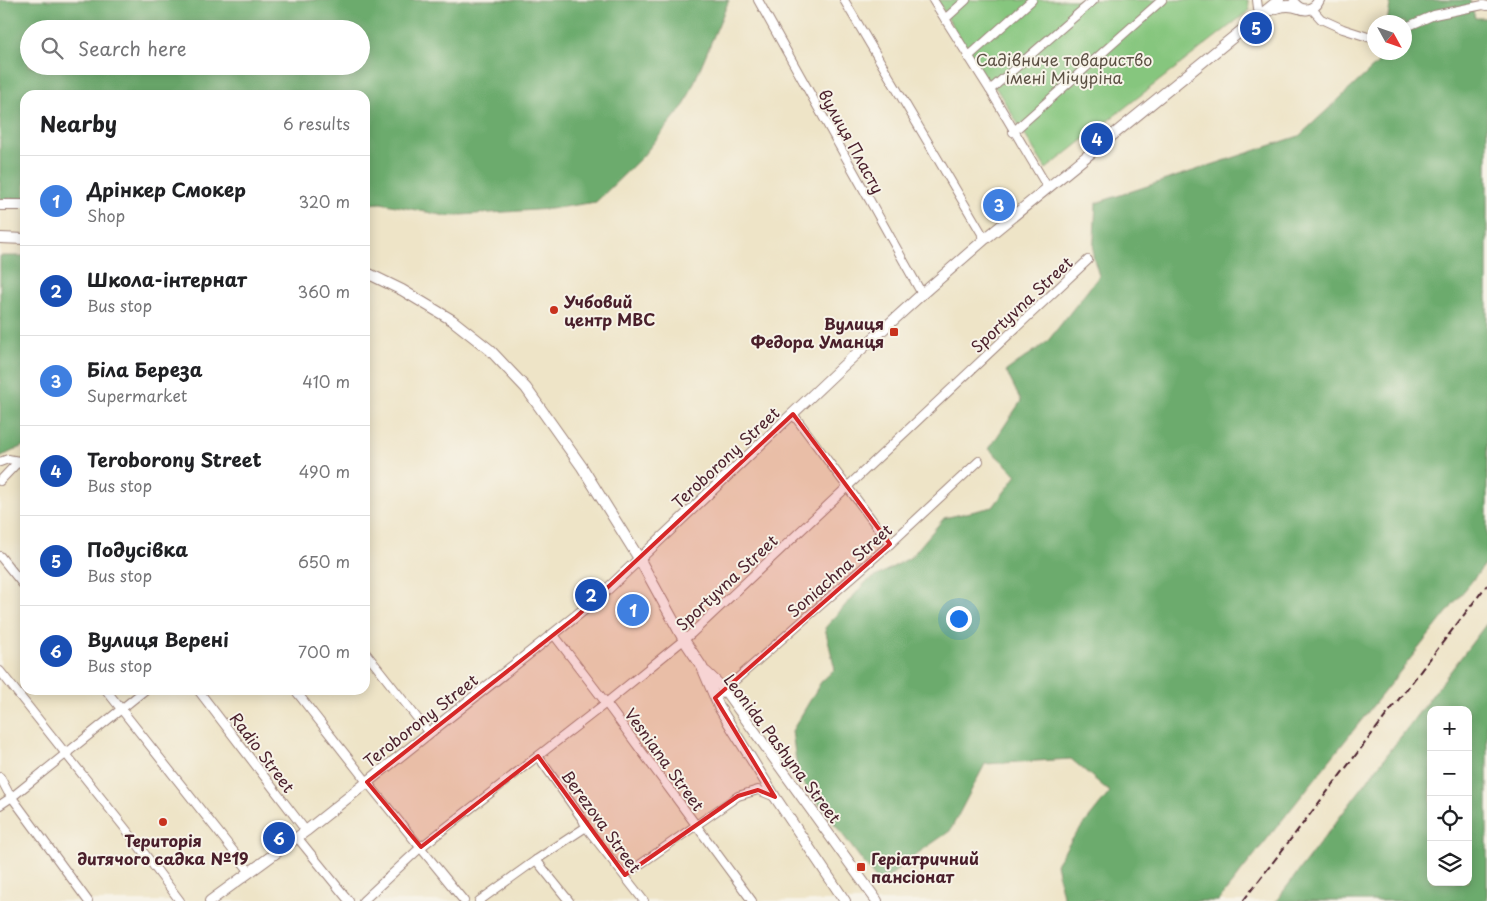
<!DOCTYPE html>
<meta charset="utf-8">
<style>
:root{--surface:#fff;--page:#f2f2f2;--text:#202124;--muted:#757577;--line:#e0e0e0;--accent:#111827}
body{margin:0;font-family:"Playpen Sans",sans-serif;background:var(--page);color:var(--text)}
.controls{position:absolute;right:15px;bottom:15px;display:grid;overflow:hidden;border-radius:10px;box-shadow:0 2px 12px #0003}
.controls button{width:45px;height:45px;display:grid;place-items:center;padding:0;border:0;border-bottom:1px solid var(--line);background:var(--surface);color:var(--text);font:25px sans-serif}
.compass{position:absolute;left:1367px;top:15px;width:45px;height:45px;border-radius:50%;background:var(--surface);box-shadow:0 2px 12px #0003;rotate:130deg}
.you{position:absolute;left:958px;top:618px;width:18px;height:18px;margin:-12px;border:4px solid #fff;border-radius:50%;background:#1a73e8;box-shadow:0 0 0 8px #1a73e833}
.badge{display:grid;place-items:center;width:32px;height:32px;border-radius:50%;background:var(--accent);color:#fff;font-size:16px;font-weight:700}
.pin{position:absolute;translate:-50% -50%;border:2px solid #fff;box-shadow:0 1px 5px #0006}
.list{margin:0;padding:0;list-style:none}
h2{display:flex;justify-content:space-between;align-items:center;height:65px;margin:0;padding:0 20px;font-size:21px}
h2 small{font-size:16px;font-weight:400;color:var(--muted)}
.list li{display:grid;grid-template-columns:32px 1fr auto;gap:15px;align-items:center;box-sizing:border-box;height:90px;padding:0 20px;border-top:1px solid var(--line)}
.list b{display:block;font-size:19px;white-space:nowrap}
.list p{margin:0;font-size:16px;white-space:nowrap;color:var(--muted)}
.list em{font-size:16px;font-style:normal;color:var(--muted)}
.icon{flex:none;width:28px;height:28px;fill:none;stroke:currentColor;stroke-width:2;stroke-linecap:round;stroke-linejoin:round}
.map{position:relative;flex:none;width:1487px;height:901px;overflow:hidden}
.search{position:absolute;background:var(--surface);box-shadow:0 2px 12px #0003;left:20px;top:20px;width:350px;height:55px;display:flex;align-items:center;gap:12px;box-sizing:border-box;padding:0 18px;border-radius:28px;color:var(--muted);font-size:19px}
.panel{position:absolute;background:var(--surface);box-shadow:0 2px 12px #0003;left:20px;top:90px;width:350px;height:605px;border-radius:15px}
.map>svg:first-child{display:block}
.green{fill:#86c67e;stroke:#687254}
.forest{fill:#6cab6d;stroke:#5b654c;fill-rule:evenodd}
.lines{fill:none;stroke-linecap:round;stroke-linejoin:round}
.minor-casing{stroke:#9c8279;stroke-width:10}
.secondary-casing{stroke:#9c8279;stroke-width:12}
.minor{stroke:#fff;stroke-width:8}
.secondary{stroke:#fff;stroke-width:10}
.rail{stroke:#4a1f2b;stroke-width:2;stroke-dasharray:8 4;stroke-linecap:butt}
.marked{fill:#d62828;fill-opacity:0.2;stroke:#d62828;stroke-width:4;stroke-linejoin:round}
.poi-dot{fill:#c8321e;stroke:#f7f3e8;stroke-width:2}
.labels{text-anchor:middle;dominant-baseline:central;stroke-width:4;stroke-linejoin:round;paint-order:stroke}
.park-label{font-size:16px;fill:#5c5144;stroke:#f7f3e8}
.street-label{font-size:16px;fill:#4a1f2b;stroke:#f7f3e8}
.poi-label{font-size:16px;font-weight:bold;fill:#4a1f2b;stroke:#f7f3e8;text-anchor:start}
</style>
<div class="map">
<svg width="1487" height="901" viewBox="0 0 1487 901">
<rect width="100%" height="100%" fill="#f7f3e8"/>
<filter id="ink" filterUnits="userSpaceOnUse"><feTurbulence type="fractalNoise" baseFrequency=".02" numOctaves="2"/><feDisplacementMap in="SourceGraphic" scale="10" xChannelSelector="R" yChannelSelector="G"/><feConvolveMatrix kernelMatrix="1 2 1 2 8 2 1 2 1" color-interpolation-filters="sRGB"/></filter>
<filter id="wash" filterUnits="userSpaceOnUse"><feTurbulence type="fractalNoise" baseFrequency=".0096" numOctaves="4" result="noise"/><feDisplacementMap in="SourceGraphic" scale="20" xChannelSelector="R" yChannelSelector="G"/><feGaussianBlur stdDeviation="1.12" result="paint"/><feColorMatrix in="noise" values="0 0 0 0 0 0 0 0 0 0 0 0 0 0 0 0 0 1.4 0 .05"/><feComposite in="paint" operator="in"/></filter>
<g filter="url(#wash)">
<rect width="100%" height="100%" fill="#eee4c7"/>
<polygon class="green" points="937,0 1248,0 1250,10 1046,169 996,88 988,86"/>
<g class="forest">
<path d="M0,0H729L685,104L642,157L596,202L550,209L446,216L381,203L365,204V95H25V198L0,199ZM29,29H361V66H29Z"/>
<polygon points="1391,0 1470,0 1475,18 1487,18 1487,562 1218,901 1063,901 1063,896 1056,864 1073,838 1110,792 1071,759 985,764 950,831 918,853 880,884 798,776 792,731 821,682 835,669 825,628 866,582 911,557 944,518 993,507 1017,475 989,449 1021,401 1006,371 1047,342 1099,276 1093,256 1096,203 1299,136 1378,63 1381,53 1404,52 1404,22 1387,22"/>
<polygon points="0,256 25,256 25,445 0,457"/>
<path d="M1487,623V901H1276ZM1431,710H1468V882H1431Z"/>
</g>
</g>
<g filter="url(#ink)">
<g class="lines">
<g class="minor-casing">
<g id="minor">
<polyline points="758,0 922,294"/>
<polyline points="844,0 985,239"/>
<polyline points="933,0 990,90 1048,188"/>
<polyline points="1257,0 1259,16"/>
<polyline points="1312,9 1321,19 1343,29 1374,39"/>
<polyline points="945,19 966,0"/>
<polyline points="1404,28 1434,15 1483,5 1487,6"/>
<polyline points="968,57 1032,0"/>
<polyline points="990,90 1094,0"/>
<polyline points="1013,132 1162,0"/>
<polyline points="793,414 890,544"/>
<polyline points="0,462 8,459 19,461 25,469"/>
<polyline points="0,481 19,461 25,457"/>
<polyline points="0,556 25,587"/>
<polyline points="554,635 606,703 752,901"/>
<polyline points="365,652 429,733"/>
<polyline points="0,671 132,837 180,901"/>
<polyline points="106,690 250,872"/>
<polyline points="198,690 306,831"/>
<polyline points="295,690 367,782 464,901"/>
<polyline points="715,698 890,544 979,461"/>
<polyline points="538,756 583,820 586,827 644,901"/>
<polyline points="0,777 8,792 88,901"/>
<polyline points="0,805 12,797 145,690"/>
<polyline points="297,837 349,901"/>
<polyline points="536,860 569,901"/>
<polyline points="625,875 738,796 758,790 775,797"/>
<polyline points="363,901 421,847 606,703 691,634 1088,260"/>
<polyline points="479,901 536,860 586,827"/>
</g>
</g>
<g class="secondary-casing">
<g id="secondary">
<path d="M1294,3C1302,13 1314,11 1319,0"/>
<path d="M1269,11C1279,6 1288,4 1299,8"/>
<polyline points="0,205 25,205"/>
<polyline points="0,238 25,239"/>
<polyline points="365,272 402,290 452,320 490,350 526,388 582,467 595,488 640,560 684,640 702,667 719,707 775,797 845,901"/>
<polyline points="706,672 724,689 877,901"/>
<polyline points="210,901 306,831 596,600 843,366 922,294 985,239 1279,0"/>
</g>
</g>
<use href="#minor" class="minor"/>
<use href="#secondary" class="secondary"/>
<polyline class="rail" points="1243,901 1487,585"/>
</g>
</g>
<path class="marked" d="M793,414L890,544L715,698L775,797L758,790L738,796L625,875L538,756L421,847L367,782L576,617Z"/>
<g class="poi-dot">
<circle cx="554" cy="310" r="5"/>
<rect x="889" y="327" width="10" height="10" rx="2.5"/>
<circle cx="163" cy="822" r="5"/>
<rect x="856" y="862" width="10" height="10" rx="2.5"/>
</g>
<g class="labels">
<g class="park-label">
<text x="1064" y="59">Садівниче товариство<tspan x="1064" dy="18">імені Мічуріна</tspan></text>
</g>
<g class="street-label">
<text transform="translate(852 141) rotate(61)">вулиця Пласту</text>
<text transform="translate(1021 304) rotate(-43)">Sportyvna Street</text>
<text transform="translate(725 457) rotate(-43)">Teroborony Street</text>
<text transform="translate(839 570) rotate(-41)">Soniachna Street</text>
<text transform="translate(726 582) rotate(-43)">Sportyvna Street</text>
<text transform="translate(420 720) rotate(-38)">Teroborony Street</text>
<text transform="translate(783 748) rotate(53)">Leonida Pashyna Street</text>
<text transform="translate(263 752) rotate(53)">Radio Street</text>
<text transform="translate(665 759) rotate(54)">Vesniana Street</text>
<text transform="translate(602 821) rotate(54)">Berezova Street</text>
</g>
<g class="poi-label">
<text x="564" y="301">Учбовий<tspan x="564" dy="18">центр МВС</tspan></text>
<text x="884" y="323" text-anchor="end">Вулиця<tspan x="884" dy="18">Федора Уманця</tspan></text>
<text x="163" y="840" text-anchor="middle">Територія<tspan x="163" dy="18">дитячого садка №19</tspan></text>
<text x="871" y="858">Геріатричний<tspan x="871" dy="18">пансіонат</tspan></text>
</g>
</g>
</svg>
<div class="controls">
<button>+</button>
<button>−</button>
<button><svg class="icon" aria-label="locate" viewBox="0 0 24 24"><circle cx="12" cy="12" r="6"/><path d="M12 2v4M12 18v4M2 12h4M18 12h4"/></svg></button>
<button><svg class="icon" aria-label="layers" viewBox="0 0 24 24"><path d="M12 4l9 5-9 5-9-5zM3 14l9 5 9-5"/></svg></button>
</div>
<svg class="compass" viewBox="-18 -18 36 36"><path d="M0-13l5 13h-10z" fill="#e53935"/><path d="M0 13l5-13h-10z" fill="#757577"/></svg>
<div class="you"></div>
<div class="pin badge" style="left:633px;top:610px;background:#3f7fe0">1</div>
<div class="pin badge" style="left:591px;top:595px;background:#1a4fb4">2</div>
<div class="pin badge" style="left:999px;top:205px;background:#3f7fe0">3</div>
<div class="pin badge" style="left:1097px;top:139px;background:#1a4fb4">4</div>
<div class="pin badge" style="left:1256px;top:28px;background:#1a4fb4">5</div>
<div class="pin badge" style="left:279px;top:838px;background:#1a4fb4">6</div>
<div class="search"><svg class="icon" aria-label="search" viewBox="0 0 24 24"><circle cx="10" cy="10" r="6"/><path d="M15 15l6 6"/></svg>Search here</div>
<section class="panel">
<h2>Nearby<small>6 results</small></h2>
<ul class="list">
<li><span class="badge" style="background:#3f7fe0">1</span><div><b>Дрінкер Смокер</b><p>Shop</p></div><em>320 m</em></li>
<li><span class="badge" style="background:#1a4fb4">2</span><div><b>Школа-інтернат</b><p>Bus stop</p></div><em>360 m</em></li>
<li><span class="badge" style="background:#3f7fe0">3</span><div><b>Біла Береза</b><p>Supermarket</p></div><em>410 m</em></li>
<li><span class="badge" style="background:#1a4fb4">4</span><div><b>Teroborony Street</b><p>Bus stop</p></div><em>490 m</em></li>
<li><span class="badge" style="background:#1a4fb4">5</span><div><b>Подусівка</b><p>Bus stop</p></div><em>650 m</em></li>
<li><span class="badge" style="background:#1a4fb4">6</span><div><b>Вулиця Верені</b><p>Bus stop</p></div><em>700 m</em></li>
</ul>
</section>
</div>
